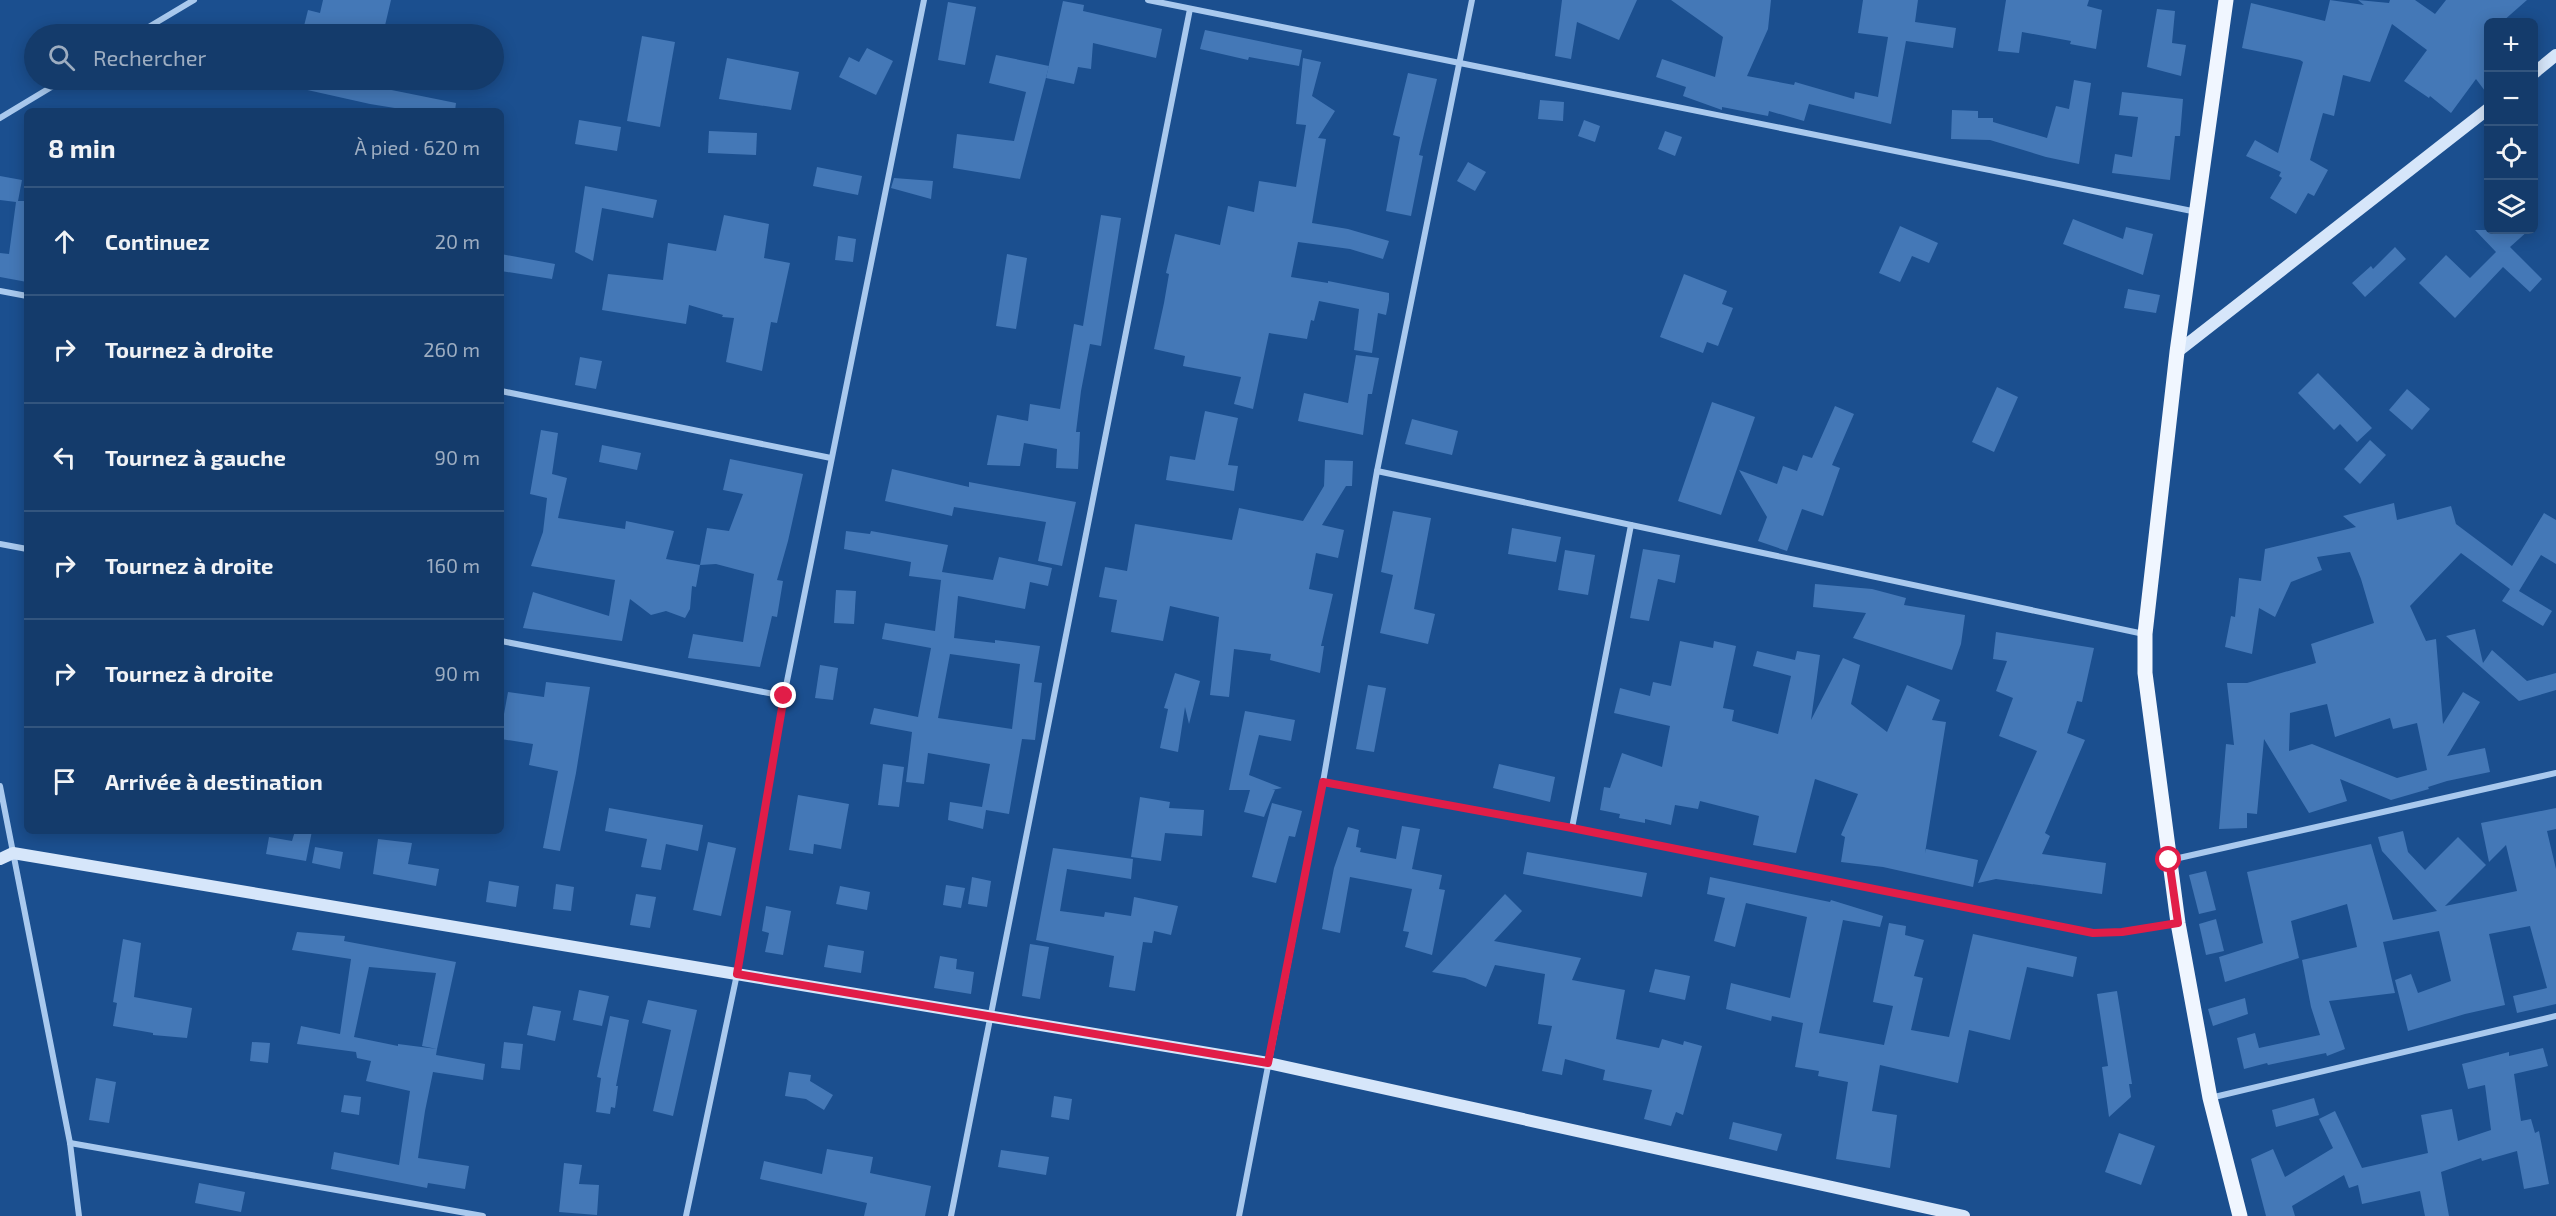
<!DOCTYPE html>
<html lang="fr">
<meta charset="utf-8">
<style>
:root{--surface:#143b6b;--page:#214673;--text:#f1f3f6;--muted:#9dadc1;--line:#33557e}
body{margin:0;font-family:"Exo 2",sans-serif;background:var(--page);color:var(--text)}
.controls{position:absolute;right:18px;top:18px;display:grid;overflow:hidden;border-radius:9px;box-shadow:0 3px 15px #0003}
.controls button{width:54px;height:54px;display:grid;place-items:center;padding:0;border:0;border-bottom:2px solid var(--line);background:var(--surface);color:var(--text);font:30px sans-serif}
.stop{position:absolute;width:18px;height:18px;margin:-14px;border:4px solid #e11d48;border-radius:50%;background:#fff}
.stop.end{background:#e11d48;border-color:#fff;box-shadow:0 2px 6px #0008}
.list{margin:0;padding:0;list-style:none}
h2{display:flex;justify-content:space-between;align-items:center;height:78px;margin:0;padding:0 24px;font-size:26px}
h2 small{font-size:20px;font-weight:400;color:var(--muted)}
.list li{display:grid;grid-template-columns:39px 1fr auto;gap:18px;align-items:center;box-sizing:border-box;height:108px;padding:0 24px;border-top:2px solid var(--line)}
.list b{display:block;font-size:22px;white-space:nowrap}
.list em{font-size:20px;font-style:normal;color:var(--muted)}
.icon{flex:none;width:33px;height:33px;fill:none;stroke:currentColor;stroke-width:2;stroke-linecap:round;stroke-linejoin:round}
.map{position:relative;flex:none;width:2556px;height:1216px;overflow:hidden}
.search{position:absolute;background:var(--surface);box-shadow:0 3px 15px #0003;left:24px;top:24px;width:480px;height:66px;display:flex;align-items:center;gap:15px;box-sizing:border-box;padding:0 21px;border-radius:33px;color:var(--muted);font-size:22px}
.panel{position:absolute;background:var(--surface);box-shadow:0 3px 15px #0003;left:24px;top:108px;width:480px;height:726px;border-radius:9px}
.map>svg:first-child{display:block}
.building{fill:#4478b7;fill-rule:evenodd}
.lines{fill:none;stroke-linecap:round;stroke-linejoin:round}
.street{stroke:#a9c9ee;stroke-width:6}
.secondary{stroke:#d6e6fa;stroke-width:12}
.primary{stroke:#f0f6ff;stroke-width:15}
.route{stroke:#e11d48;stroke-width:8}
</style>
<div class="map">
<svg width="2556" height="1216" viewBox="0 0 2556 1216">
<rect width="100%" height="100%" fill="#1b4f8f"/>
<g class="building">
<polygon points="323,0 391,0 383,34 302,34 308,10 320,13"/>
<polygon points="1562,0 1637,0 1619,40 1577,22 1571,59 1555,56"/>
<polygon points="1671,0 1771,0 1768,29 1747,76 1794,85 1795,82 1854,99 1855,92 1878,97 1888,37 1858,33 1863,0 1918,0 1915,22 1956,28 1953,48 1906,41 1891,124 1809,104 1804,121 1769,111 1768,116 1722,107 1722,110 1683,96 1686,87 1656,77 1662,59 1715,77 1723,37"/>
<polygon points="2006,0 2089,0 2087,6 2102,10 2096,49 2070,44 2071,41 2022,32 2019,53 1998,51"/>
<polygon points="2330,0 2364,5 2358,0 2389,3 2390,0 2415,0 2435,14 2446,0 2527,0 2502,22 2488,22 2488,95 2476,79 2451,113 2430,96 2429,98 2404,81 2427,50 2392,24 2370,82 2343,75 2334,116 2323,113 2310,160 2328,170 2314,196 2308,193 2296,214 2270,198 2282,178 2279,176 2281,172 2246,156 2255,140 2278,153 2303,62 2300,60 2242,48 2251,3 2325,21"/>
<polygon points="1063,1 1084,5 1083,11 1162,29 1156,58 1093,43 1091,69 1078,67 1074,84 1046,78"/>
<polygon points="948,2 976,7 965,65 938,60"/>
<polygon points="2157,9 2175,11 2172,43 2186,45 2181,76 2147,67"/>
<polygon points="1205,30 1302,50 1299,66 1249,57 1248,60 1200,49"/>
<polygon points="642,36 675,42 660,127 627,121"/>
<polygon points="867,48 893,61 876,95 839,77 849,57 859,62"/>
<polygon points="996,55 1049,66 1020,179 953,168 957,134 1014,141 1026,92 989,83"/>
<polygon points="727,58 799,72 791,110 719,99"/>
<polygon points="1303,58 1321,62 1312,96 1335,111 1318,138 1326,139 1312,223 1348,229 1389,241 1383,259 1350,249 1298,242 1291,277 1328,283 1328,281 1389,293 1389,300 1386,315 1378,313 1372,353 1354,350 1359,309 1319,301 1314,321 1311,320 1307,339 1269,333 1253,409 1234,404 1241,377 1183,366 1185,356 1154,349 1164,303 1169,274 1166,273 1175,234 1220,245 1228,206 1254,212 1259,181 1296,187 1306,125 1296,124"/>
<polygon points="1408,73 1437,79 1419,155 1423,156 1411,216 1386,211 1400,137 1393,135"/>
<polygon points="295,80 342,80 456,103 455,111 413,111 370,104 294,87"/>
<polygon points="2074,80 2091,83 2079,164 2046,157 1990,140 1951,139 1952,110 1978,111 1978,118 1993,118 1993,122 2047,138 2056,106 2069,109"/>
<polygon points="2122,92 2183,99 2180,136 2175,136 2170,180 2112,173 2115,154 2132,157 2138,117 2119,115"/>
<polygon points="1540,100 1564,102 1563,121 1538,119"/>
<polygon points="579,120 621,127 617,151 575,144"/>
<polygon points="1584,120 1600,126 1595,142 1578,136"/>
<polygon points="709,131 757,133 756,155 708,153"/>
<polygon points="1665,131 1682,137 1675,156 1658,149"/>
<polygon points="1468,162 1486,172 1475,191 1457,181"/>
<polygon points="817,167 862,176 858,195 813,186"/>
<polygon points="0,176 22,180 18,201 27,201 27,282 0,277 0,253 9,254 16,202 0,200"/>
<polygon points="894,178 933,181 931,199 891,188"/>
<polygon points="585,186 657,200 653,218 602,208 593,261 575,252"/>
<polygon points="724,215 769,224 764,258 790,263 777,323 771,322 762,371 726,362 734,318 722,317 723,315 689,305 686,324 602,310 608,274 663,280 668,243 716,251"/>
<polygon points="1101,215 1121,218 1101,346 1090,344 1081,391 1076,432 1080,432 1078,469 1056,468 1057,449 1024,443 1020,466 987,465 997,415 1028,421 1030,404 1060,409 1074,324 1083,326"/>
<polygon points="2073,219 2123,239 2126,227 2153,234 2143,275 2063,244"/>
<polygon points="1900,226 1938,243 1929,263 1912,256 1900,282 1879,273"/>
<polygon points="2475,230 2529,230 2510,247 2542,279 2530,292 2503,267 2455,318 2419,283 2446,255 2470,278 2496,252"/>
<polygon points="838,236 856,239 853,262 835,260"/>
<polygon points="2395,247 2406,259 2365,297 2352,283 2371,266 2373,269"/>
<polygon points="501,254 555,264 552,279 501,271"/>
<polygon points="1007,254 1027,258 1016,329 996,326"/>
<polygon points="1684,274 1727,291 1722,304 1733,308 1718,346 1707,342 1703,353 1660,337"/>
<polygon points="2128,289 2160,295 2156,313 2124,308"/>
<polygon points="1356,355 1379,358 1372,394 1368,394 1363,435 1298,421 1304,393 1348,403"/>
<polygon points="580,357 602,361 596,389 575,385"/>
<polygon points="2318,373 2372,428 2357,442 2340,424 2334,430 2298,393"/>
<polygon points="1997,387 2018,397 1994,452 1972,442"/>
<polygon points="2407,389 2430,409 2412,430 2389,410"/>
<polygon points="1712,402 1755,417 1721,515 1678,501"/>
<polygon points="1835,406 1854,414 1832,465 1840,468 1823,516 1802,509 1787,551 1758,541 1767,517 1739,470 1777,484 1783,466 1797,471 1803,455 1812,458"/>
<polygon points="1205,411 1238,418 1228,465 1238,466 1234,491 1166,480 1170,456 1195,460"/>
<polygon points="1412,419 1458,431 1452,455 1405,444"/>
<polygon points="541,430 558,433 552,474 567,478 558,518 625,529 626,521 674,531 666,559 700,565 696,587 692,586 690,609 685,618 666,611 651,615 630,599 622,641 523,628 533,592 609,616 615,580 531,566 543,532 547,498 530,494"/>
<polygon points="2370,440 2386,455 2360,484 2344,469"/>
<polygon points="602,445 641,453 637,470 599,462"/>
<polygon points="730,459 803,474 788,541 777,580 783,581 777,617 772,616 760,667 688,658 693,634 743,642 754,574 716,564 700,565 707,528 729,531 743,494 723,490"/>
<polygon points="1325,460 1353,461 1352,486 1346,486 1322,525 1344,530 1338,558 1316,553 1309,589 1333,594 1321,646 1324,646 1320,673 1270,660 1271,654 1234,649 1229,697 1210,695 1219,617 1170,606 1163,641 1111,632 1117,600 1099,597 1105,567 1127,571 1135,524 1232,540 1239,508 1303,521 1324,486"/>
<polygon points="892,469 969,487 969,482 1076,502 1062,566 1038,561 1046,522 954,507 952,516 885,501"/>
<path d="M2394,503L2397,520L2451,506L2456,524L2512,566L2544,513L2556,520V564L2541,555L2519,591L2552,611L2543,626L2502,601L2510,589L2461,553L2410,606L2426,641L2436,639L2443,724L2463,692L2480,702L2447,756L2485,748L2490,772L2447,781L2428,787L2429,789L2391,800L2340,779L2347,801L2309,813L2264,739L2257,814L2247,813V828L2219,829L2226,744L2234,745L2227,683H2247L2316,663L2311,644L2374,623L2361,579L2350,552L2317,557L2322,570L2291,582L2275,617L2259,608L2252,654L2225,647L2231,616L2235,617L2239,578L2261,581L2265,549L2356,527L2343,516ZM2327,704L2335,737L2390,718L2393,729L2417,723L2427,770L2397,778L2312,744L2289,751L2290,713Z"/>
<polygon points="1393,511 1431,518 1414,609 1435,614 1428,644 1380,633 1393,575 1381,572"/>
<polygon points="1512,528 1561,537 1556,562 1508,554"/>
<path d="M846,531L870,534L871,531L948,545L942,572L993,580L999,557L1052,568L1048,586L1030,582L1025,609L958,596L954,638L995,643V640L1040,646L1034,682L1042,683L1035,740L1022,739L1009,814L986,810L983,829L948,820L950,802L982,807L990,764L928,753L924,784L906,782L912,732L870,724L874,708L918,717L931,648L882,639L885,623L935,631L941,580L909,576L911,562L844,549ZM950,654L1020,664L1012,729L938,718Z"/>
<polygon points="1643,549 1680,555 1675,583 1658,579 1649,621 1630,618"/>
<polygon points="1565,550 1595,555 1588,595 1558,590"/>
<polygon points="1815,584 1872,589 1906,598 1904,605 1965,615 1961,644 1952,670 1853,638 1866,613 1813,607"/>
<polygon points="836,590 856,591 854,624 834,623"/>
<polygon points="2475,629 2483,663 2492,650 2527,681 2556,673 2556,690 2519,701 2446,636"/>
<polygon points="1996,632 2094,648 2082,702 2077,701 2067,733 2085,740 2045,833 2050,836 2042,854 2106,863 2102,894 1996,879 1978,883 2037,751 1999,736 2013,698 1996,691 2007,661 1993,659"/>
<polygon points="1680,641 1713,648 1714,641 1736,646 1723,708 1734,710 1732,721 1778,734 1791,676 1753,666 1757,651 1795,660 1797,651 1820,655 1811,720 1843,658 1860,665 1851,704 1887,732 1907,685 1940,700 1932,720 1946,722 1925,853 1926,849 1978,860 1973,887 1883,867 1841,862 1845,837 1841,835 1858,794 1815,779 1796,853 1753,845 1759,816 1700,801 1698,809 1675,805 1671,825 1645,819 1645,823 1619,818 1620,814 1600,810 1604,787 1610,788 1622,753 1662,767 1670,726 1614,713 1620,688 1650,696 1653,682 1671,686"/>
<polygon points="820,665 838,668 833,700 815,698"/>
<polygon points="1175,673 1200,681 1189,724 1185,707 1178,752 1160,748 1168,709 1164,708"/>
<polygon points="546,682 590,687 576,773 560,851 543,848 558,771 529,765 533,744 501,739 501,713 504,714 508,692 544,697"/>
<polygon points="1368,685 1386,688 1374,752 1356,749"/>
<polygon points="1245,711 1295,720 1291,741 1259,735 1249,775 1282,788 1272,790 1275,790 1264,817 1244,812 1250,790 1229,790"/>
<polygon points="883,764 904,767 899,807 878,805"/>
<polygon points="1499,764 1555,777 1550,802 1493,788"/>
<polygon points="798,795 849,804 841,849 814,844 813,854 789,850"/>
<polygon points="1140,797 1170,802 1169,808 1204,810 1202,836 1165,833 1161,861 1131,857"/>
<polygon points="1272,803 1302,811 1295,837 1289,836 1276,883 1252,877"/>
<polygon points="609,808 703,825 698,851 666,844 661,870 641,867 647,839 605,831"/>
<polygon points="2556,808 2556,829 2547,831 2556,869 2556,1004 2517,1013 2513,996 2547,988 2530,926 2489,934 2505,1005 2465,1014 2408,1031 2395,980 2411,974 2418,993 2451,981 2439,931 2383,942 2395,993 2329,1001 2345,1049 2327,1056 2326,1053 2268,1065 2267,1063 2244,1069 2237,1038 2255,1033 2259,1048 2320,1035 2311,1007 2302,960 2357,947 2347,904 2291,921 2299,958 2225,982 2219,957 2263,943 2247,872 2371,844 2393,920 2437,911 2382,851 2378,837 2403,831 2408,852 2425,870 2458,837 2486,865 2445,906 2517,891 2506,845 2489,862 2481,823"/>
<polygon points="1402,826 1420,829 1412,869 1442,875 1439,889 1445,890 1432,955 1405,947 1409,932 1403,931 1412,889 1350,877 1340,933 1322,929 1334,868 1348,827 1359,830 1356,847 1361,848 1360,852 1396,859"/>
<polygon points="295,831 312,831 306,861 266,854 269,837 292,841"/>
<polygon points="378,839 412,843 408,864 439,869 436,886 373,874"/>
<polygon points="708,842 736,848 721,916 693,910"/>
<polygon points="315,847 343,852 340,869 312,863"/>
<polygon points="1053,848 1133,859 1131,879 1067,869 1060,911 1104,917 1105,912 1131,916 1134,897 1178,906 1171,935 1154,931 1152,943 1143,942 1135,991 1109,987 1114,956 1036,940"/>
<polygon points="1527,852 1647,873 1642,897 1523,874"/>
<polygon points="2206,871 2216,910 2199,914 2189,875"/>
<polygon points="972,877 991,881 987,907 968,904"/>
<polygon points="1710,877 1830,902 1831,900 1883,916 1880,927 1843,920 1819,1033 1884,1045 1893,1006 1873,1002 1889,923 1906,926 1905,935 1924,940 1914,976 1923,978 1911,1030 1949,1037 1973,934 2077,957 2073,977 2027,967 2010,1040 1969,1030 1958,1083 1880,1065 1872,1111 1897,1115 1890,1168 1836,1159 1848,1082 1818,1076 1819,1071 1795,1067 1803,1023 1772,1016 1771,1021 1726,1009 1731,983 1790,998 1807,917 1746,903 1735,947 1714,941 1725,898 1707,894"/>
<polygon points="489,881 519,886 516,907 486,902"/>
<polygon points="556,884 574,887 571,911 553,909"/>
<polygon points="946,885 965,888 961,908 943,905"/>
<polygon points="840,886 870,892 867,910 836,904"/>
<polygon points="636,894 656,897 650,928 630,925"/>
<polygon points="1505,894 1522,911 1494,941 1581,958 1572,980 1625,990 1616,1039 1659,1048 1662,1039 1683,1045 1684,1041 1702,1046 1683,1115 1676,1112 1671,1126 1644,1119 1652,1090 1603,1080 1605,1070 1565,1059 1562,1075 1542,1071 1552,1026 1538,1024 1545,974 1495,965 1486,987 1465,978 1432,972"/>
<polygon points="766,906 791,911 783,955 765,952 769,933 762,931"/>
<polygon points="2216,919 2224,951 2206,955 2199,924"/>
<polygon points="297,932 345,936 344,941 456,962 437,1049 422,1046 436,973 369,967 354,1037 398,1046 398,1044 437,1049 436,1055 485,1064 483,1080 433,1072 425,1111 418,1158 469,1166 465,1189 428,1183 427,1188 331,1169 334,1152 399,1165 410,1091 366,1081 371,1061 357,1058 356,1052 297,1044 301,1026 340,1034 351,959 292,950"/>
<polygon points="123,939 141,943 134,997 192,1008 187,1038 153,1035 153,1033 113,1026 117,1003 113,1002"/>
<polygon points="1030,944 1049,947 1040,999 1022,996"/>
<polygon points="828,945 864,951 861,973 824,967"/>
<polygon points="940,956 957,959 956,969 974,972 971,994 934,988"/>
<polygon points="1655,969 1690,976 1685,1000 1649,992"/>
<polygon points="579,990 609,996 602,1026 573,1020"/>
<polygon points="2117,991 2132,1084 2129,1084 2131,1097 2109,1117 2102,1067 2108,1066 2097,994"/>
<polygon points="2245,998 2248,1014 2213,1026 2208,1009"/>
<polygon points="648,1000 697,1010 673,1116 653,1111 671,1030 642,1023"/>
<polygon points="533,1006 561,1011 555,1041 527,1035"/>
<polygon points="610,1016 629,1020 616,1086 618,1086 615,1108 611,1107 610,1114 596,1112 601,1078 597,1077"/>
<polygon points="252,1042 270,1043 268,1063 250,1061"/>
<polygon points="504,1042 523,1044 520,1070 501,1068"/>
<polygon points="2543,1048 2548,1066 2514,1074 2521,1121 2531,1119 2535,1133 2539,1131 2549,1184 2524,1189 2517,1151 2482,1161 2481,1158 2441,1172 2449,1216 2425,1216 2420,1191 2362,1204 2358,1185 2349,1188 2344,1175 2292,1206 2295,1216 2266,1216 2251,1159 2273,1149 2285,1177 2333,1148 2319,1119 2335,1111 2362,1168 2428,1153 2421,1115 2452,1109 2458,1141 2491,1130 2485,1085 2468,1089 2462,1064 2509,1052 2509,1056"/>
<polygon points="789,1072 811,1075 810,1081 833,1095 824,1110 806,1099 785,1096"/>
<polygon points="96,1078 116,1082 109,1123 89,1120"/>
<polygon points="344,1095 361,1097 359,1115 341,1112"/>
<polygon points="1054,1096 1072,1099 1069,1120 1051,1117"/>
<polygon points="2314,1098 2319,1115 2276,1127 2272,1110"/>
<polygon points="1733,1122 1782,1134 1777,1151 1729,1139"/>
<polygon points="2119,1133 2155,1146 2141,1185 2105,1172"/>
<polygon points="827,1149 873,1157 870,1173 931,1186 925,1216 864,1216 867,1203 760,1179 764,1161 822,1174"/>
<polygon points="1001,1150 1049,1157 1046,1175 998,1167"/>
<polygon points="564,1163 582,1165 579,1184 599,1185 597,1215 559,1212"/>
<polygon points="199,1183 245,1192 241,1212 195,1203"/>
</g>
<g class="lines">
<g class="street">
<polyline points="1148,0 2197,212"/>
<polyline points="137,34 194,0"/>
<polyline points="0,118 63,80"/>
<polyline points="0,291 27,296"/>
<polyline points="501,391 831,458"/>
<polyline points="1377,471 2144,634"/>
<polyline points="0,544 27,549"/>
<polyline points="501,641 784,696"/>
<polyline points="1323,782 1572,828 2093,933 2122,932 2177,923"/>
<polyline points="0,786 70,1143 79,1216"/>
<polyline points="1572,828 1631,525"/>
<polyline points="2170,860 2556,773"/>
<polyline points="2210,1098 2556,1016"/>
<polyline points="70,1143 483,1216"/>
<polyline points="686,1216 737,974 784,696 924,0"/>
<polyline points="951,1216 1190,9"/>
<polyline points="1239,1216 1323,782 1377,471 1472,0"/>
</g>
<g class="secondary">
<polyline points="2534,73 2556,55"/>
<polyline points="2177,352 2488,109"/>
<polyline points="0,859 13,853 1268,1063 1964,1216"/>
</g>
<polyline class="primary" points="2226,0 2177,352 2145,634 2145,673 2178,923 2210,1098 2240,1216"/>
</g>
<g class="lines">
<polyline class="route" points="784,696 737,974 1268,1063 1323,782 1572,828 2093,933 2122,932 2178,923 2169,860"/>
</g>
</svg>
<div class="controls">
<button>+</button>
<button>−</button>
<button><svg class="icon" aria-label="locate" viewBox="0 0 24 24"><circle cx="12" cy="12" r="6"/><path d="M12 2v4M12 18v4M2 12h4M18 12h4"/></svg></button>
<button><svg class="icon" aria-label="layers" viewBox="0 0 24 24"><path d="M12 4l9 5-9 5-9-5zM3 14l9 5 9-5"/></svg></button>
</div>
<div class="stop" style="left:2169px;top:860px"></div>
<div class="stop end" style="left:784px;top:696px"></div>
<div class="search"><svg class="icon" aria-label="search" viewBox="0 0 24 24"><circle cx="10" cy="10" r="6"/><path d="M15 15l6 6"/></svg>Rechercher</div>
<section class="panel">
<h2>8 min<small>À pied · 620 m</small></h2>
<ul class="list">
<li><svg class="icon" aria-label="ahead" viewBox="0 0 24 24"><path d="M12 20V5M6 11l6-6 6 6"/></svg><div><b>Continuez</b></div><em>20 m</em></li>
<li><svg class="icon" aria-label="right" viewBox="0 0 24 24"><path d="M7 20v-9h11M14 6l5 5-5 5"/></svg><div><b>Tournez à droite</b></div><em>260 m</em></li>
<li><svg class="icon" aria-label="left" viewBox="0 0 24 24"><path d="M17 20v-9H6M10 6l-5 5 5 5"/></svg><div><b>Tournez à gauche</b></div><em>90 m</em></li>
<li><svg class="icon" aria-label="right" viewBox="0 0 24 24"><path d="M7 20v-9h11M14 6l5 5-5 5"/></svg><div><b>Tournez à droite</b></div><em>160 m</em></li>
<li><svg class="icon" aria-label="right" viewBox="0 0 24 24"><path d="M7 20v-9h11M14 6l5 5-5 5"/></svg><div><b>Tournez à droite</b></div><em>90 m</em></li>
<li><svg class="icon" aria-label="arrive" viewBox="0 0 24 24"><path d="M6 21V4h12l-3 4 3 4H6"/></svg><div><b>Arrivée à destination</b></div></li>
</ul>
</section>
</div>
